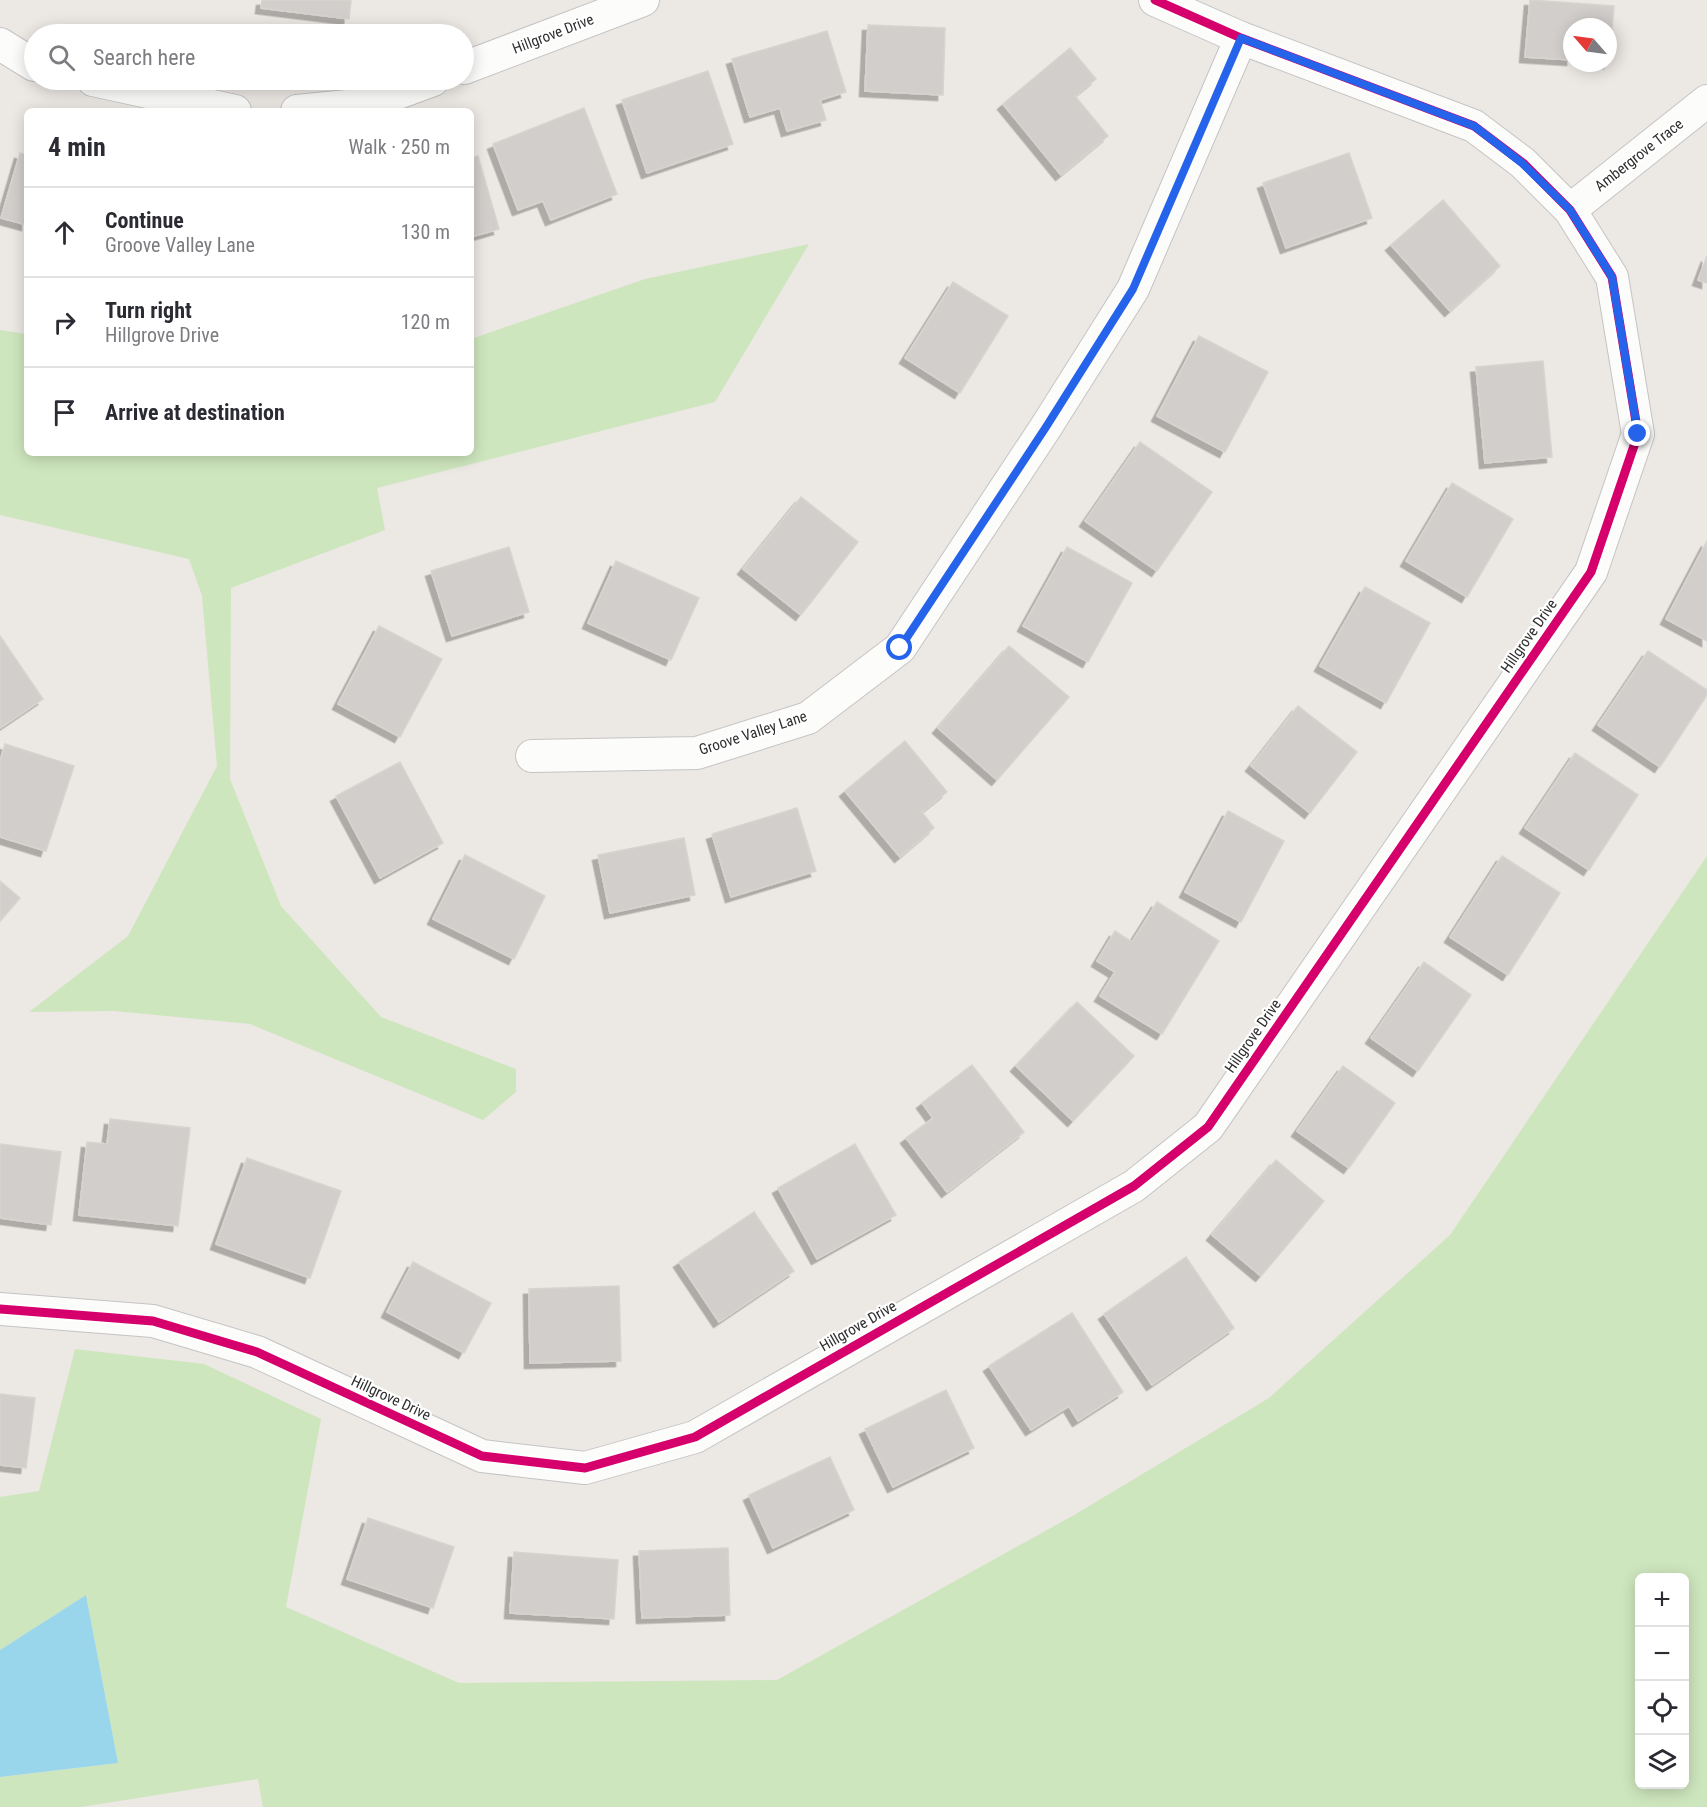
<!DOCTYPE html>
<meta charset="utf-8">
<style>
:root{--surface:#fff;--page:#f2f2f3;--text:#2b2b33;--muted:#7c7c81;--line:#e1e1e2}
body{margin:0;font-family:"Roboto Condensed",sans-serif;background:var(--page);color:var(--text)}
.controls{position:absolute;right:18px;bottom:18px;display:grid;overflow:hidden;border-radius:9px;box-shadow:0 3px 15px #0003}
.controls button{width:54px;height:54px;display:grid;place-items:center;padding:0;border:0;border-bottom:2px solid var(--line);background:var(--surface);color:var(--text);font:30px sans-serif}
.compass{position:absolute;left:1563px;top:18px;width:54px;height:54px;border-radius:50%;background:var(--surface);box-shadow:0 3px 15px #0003;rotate:298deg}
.stop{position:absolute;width:18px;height:18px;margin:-14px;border:4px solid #2563eb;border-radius:50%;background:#fff}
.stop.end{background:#2563eb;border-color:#fff;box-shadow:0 2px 6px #0008}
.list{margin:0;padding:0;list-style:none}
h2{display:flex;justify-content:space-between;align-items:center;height:78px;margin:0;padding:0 24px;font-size:26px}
h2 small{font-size:20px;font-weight:400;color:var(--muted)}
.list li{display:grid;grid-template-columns:39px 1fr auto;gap:18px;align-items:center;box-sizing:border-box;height:90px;padding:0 24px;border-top:2px solid var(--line)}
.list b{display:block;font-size:22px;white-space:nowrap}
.list p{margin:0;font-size:20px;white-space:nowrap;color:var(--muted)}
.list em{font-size:20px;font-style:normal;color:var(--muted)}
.icon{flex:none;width:33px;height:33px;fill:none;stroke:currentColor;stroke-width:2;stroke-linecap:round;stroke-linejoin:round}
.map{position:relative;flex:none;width:1707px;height:1807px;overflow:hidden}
.search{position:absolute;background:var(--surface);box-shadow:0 3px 15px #0003;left:24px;top:24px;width:450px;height:66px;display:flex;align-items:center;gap:15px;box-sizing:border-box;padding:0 21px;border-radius:33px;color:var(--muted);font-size:22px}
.panel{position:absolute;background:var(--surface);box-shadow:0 3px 15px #0003;left:24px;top:108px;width:450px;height:348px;border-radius:9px}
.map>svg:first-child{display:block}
.green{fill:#cee6be;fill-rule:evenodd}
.water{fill:#99d6ec}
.building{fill:#d1cecb;stroke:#d7d4d0;stroke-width:1.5;filter:url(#shadow)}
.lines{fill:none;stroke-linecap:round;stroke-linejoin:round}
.street-casing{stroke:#c5c4c5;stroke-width:34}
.street{stroke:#fcfcfb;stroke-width:32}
.cycleway-casing{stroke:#fff;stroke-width:13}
.cycleway{stroke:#d6006c;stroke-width:9}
.route{stroke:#2563eb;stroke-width:8}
.labels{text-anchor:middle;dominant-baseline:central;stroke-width:4.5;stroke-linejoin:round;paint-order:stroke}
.street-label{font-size:15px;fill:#2e2e2e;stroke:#fff}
</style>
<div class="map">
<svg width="1707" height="1807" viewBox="0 0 1707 1807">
<defs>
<filter id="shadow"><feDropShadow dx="-5.5" dy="5.5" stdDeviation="0" flood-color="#0004"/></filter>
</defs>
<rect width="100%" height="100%" fill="#ece8e4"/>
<g class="green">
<polygon points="809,244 715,402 377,488 385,530 231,588 230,779 281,906 381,1017 516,1069 516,1092 483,1120 250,1024 114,1011 29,1012 128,936 217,766 202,596 189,559 0,515 0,330 27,334 27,453 471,453 471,339 645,279"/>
<path d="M1707,856V1807H263L258,1779L81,1807H0V1777L118,1763L86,1595L0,1650V1497L39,1491L75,1349L204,1364L321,1419L286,1607L459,1683L777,1680L1074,1515L1269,1398L1450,1235ZM1640,1578H1684V1784H1640Z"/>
</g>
<polygon class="water" points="86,1595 118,1763 0,1777 0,1650"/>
<g class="building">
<polygon points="262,0 351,0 349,19 261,8"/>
<polygon points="1530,0 1614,6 1609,63 1605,63 1608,63 1608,27 1572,27 1572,60 1525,57"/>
<polygon points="868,25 945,28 943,95 865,91"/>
<polygon points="827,31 846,92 820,100 826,120 787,131 780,108 750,117 732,59"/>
<polygon points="1070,48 1096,79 1075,96 1108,136 1061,175 1003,104"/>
<polygon points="708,71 733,144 647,173 622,100"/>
<polygon points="584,108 617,194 551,220 543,201 518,210 493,144"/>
<polygon points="20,153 27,155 27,225 1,218"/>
<polygon points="1349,153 1372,218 1286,248 1263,183"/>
<polygon points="478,156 499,229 471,237 471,158"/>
<polygon points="1443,200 1500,266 1450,311 1391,245"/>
<polygon points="1707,256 1707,283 1698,280"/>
<polygon points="953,282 1008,316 960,393 905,358"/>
<polygon points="1199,336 1268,372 1225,452 1157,416"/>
<polygon points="1543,361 1552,457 1485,463 1476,367"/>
<polygon points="1140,442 1212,492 1157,571 1085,521"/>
<polygon points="1452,483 1513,519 1467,597 1406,561"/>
<polygon points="801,497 858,542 801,615 743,569"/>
<polygon points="1707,541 1707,641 1666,619"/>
<polygon points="509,547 529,612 452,636 431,571"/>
<polygon points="1067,547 1132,583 1088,662 1023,626"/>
<polygon points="616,561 699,598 671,660 588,623"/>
<polygon points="1365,587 1430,623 1386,703 1320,666"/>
<polygon points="379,626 442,659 400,737 338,704"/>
<polygon points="0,636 43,699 0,728"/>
<polygon points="1009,646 1069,697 997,780 938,728"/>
<polygon points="1648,651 1707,690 1707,695 1660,767 1598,725"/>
<polygon points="1298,706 1357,752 1310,813 1251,766"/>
<polygon points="905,741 947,792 922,812 934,828 900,857 845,791"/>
<polygon points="5,744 74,766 46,851 0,837 0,761"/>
<polygon points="1575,753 1638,795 1589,870 1525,828"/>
<polygon points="400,762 443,843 380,878 336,796"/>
<polygon points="797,808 816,871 731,897 712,834"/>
<polygon points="1228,811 1284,841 1241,922 1185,892"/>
<polygon points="684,838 695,895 610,913 598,855"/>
<polygon points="465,855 545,896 514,959 433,919"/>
<polygon points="1502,856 1560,893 1508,975 1450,937"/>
<polygon points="0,881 20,898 0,921"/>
<polygon points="1157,902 1219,941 1162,1034 1100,996 1115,972 1097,961 1115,931 1132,942"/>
<polygon points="1424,962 1471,995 1418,1071 1371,1038"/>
<polygon points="1077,1002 1134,1056 1073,1121 1016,1066"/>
<polygon points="972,1065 1024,1132 947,1192 906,1138 933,1118 922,1103"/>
<polygon points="1343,1066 1395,1103 1349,1168 1297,1131"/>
<polygon points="110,1119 190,1128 178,1226 79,1215 87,1142 107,1144"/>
<polygon points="0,1144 61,1152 51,1225 0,1218"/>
<polygon points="855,1144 896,1215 817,1259 778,1188"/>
<polygon points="247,1158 341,1191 310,1278 216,1244"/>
<polygon points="1276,1160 1324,1201 1261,1276 1212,1235"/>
<polygon points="754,1212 794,1271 719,1322 679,1262"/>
<polygon points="1186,1257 1234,1328 1152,1385 1104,1314"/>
<polygon points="413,1262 491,1303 464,1353 387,1312"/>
<polygon points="619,1286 621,1361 530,1363 529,1289"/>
<polygon points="1072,1313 1123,1392 1078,1421 1069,1406 1031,1430 989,1366"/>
<polygon points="946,1390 974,1448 893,1487 865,1429"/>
<polygon points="0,1394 35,1398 26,1468 0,1465"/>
<polygon points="830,1457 854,1510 773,1548 749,1495"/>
<polygon points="368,1518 454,1547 433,1608 347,1579"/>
<polygon points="728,1548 730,1615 642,1618 639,1551"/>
<polygon points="514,1552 618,1560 614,1619 510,1613"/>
</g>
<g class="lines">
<g class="street-casing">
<g id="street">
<polyline points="0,44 34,65"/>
<polyline points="464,68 643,0"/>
<polyline points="93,80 235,111"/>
<polyline points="297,111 368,104 433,80"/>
<polyline points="1570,210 1707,101"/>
<polyline points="532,756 697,753 808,718 900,648 1046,427 1133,289 1241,38"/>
<polyline points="0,1309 153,1321 257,1352 482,1456 585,1468 695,1437 1134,1186 1208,1127 1591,572 1638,434 1612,277 1570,210 1523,163 1474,126 1241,38 1155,0"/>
</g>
</g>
<use href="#street" class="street"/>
<g class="cycleway-casing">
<polyline id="cycleway" points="0,1309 153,1321 257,1352 482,1456 585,1468 695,1437 1134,1186 1208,1127 1591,572 1638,434 1612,277 1570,210 1523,163 1474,126 1241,38 1155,0"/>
</g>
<use href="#cycleway" class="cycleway"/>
</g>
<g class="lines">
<polyline class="route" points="900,648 1046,427 1133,289 1241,38 1474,126 1522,163 1570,210 1612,277 1638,434"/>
</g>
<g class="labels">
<g class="street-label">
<text transform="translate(553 34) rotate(-21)">Hillgrove Drive</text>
<text transform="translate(1639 155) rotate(-38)">Ambergrove Trace</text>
<text transform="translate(1529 636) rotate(-55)">Hillgrove Drive</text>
<text transform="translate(753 733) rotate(-18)">Groove Valley Lane</text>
<text transform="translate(1253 1036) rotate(-55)">Hillgrove Drive</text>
<text transform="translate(858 1326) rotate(-30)">Hillgrove Drive</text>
<text transform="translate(391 1398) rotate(25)">Hillgrove Drive</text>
</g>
</g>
</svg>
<div class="controls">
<button>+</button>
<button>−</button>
<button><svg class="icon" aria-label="locate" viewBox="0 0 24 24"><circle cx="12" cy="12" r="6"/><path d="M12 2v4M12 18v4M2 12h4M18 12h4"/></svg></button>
<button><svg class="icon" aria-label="layers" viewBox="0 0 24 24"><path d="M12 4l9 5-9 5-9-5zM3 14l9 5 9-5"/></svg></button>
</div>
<svg class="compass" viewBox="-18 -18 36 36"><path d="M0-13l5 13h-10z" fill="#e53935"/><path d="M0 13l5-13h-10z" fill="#7c7c81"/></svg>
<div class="stop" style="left:900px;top:648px"></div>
<div class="stop end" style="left:1638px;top:434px"></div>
<div class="search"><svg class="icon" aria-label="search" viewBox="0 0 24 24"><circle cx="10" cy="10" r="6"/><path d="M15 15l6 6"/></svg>Search here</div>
<section class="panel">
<h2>4 min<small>Walk · 250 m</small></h2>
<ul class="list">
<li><svg class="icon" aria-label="ahead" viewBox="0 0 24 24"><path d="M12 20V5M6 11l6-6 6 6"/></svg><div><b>Continue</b><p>Groove Valley Lane</p></div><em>130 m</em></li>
<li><svg class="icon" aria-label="right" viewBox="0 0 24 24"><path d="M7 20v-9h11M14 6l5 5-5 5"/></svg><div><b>Turn right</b><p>Hillgrove Drive</p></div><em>120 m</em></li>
<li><svg class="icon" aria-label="arrive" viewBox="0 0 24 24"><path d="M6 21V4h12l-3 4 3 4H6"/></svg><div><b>Arrive at destination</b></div></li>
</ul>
</section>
</div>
